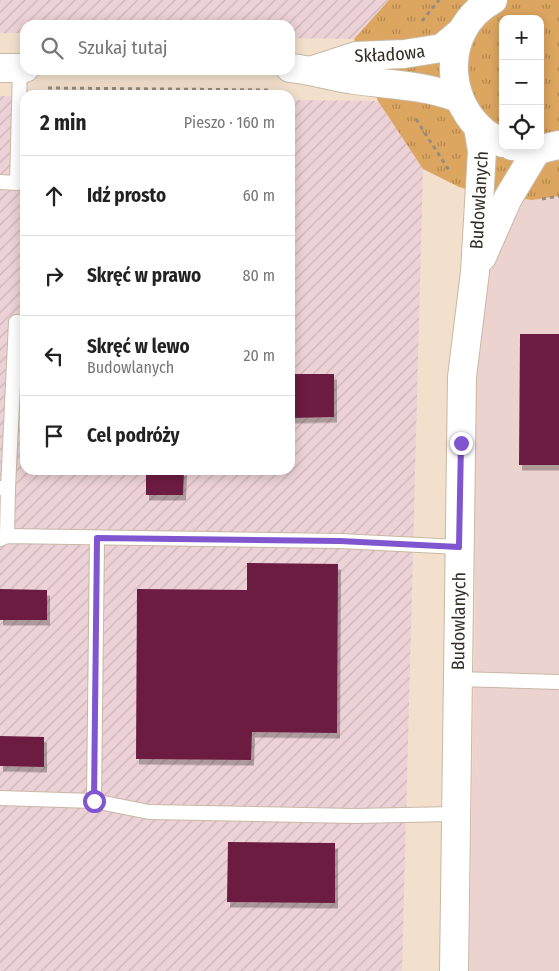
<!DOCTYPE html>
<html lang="pl">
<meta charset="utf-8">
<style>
:root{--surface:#fff;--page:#f6f6f6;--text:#222;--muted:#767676;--line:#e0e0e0}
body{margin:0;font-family:"Fira Sans Condensed",sans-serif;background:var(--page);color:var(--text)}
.controls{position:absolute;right:15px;top:15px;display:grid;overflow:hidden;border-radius:10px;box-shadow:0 2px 12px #0003}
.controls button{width:45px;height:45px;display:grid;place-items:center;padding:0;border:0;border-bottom:1px solid var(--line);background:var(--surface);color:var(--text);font:25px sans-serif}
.stop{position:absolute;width:15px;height:15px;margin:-11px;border:4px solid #7f56cf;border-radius:50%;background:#fff}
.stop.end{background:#7f56cf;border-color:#fff;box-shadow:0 1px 5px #0008}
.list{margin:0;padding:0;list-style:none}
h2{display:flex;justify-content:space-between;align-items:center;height:65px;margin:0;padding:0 20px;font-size:21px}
h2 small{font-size:16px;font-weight:400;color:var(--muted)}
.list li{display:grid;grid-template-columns:32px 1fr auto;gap:15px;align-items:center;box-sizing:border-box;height:80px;padding:0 20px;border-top:1px solid var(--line)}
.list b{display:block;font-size:19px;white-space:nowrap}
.list p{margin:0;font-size:16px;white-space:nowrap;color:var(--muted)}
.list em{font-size:16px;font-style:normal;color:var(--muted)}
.icon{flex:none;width:28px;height:28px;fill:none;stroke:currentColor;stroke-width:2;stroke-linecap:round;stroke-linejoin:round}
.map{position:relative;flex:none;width:559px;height:971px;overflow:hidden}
.search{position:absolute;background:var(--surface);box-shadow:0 2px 12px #0003;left:20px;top:20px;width:275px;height:55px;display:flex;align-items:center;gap:12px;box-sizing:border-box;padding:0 18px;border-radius:15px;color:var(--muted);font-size:19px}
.panel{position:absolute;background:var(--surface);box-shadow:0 2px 12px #0003;left:20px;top:90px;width:275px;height:385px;border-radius:15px}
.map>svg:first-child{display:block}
.commercial{fill:#edd3cf}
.industrial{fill:url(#industrial-furrows)}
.grass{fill:url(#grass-tufts);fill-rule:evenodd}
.building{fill:#6c1c40;filter:url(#shadow)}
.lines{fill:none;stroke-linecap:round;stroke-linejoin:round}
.service-casing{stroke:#c8b8a4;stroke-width:16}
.minor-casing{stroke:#c8b8a4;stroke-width:30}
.secondary-casing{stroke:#c8b8a4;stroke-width:30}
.path{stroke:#988b7c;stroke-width:3;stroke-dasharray:4 4;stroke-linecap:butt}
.service{stroke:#fff;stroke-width:14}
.minor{stroke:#fff;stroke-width:28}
.secondary{stroke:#fff;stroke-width:28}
.route{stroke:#7f56cf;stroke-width:6}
.labels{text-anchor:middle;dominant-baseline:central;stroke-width:5;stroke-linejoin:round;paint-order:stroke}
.street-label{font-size:18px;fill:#332c24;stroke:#f2e0cc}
</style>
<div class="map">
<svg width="559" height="971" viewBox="0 0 559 971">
<defs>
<pattern id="industrial-furrows" width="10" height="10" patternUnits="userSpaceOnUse" patternTransform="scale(1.25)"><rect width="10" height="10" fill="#ecd2d6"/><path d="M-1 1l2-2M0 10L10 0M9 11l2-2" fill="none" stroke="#cbb4b8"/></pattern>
<pattern id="grass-tufts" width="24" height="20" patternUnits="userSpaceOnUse" patternTransform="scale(1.25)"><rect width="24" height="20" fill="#dda660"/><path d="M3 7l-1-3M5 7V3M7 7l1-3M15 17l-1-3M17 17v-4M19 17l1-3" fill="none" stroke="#b4874f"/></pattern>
<filter id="shadow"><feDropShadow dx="3" dy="5.5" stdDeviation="0" flood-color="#0004"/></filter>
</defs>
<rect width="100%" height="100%" fill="#f2e0cc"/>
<polygon class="commercial" points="559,196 559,971 469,971 475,614 475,475 461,443 475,272 508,198 532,200"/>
<g class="industrial">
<polygon points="0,0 389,0 354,39 290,38 290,25 25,25 25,33 0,33"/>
<polygon points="0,96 25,97 25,470 290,470 290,100 378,101 423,169 402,971 0,971"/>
</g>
<path class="grass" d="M389,0H559V196L532,200L479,193L459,187L423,169L378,101L354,39ZM503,19H540V146H503Z"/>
<g class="building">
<polygon points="520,334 559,334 559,465 519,465"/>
<polygon points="290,374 334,374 334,417 290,418"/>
<polygon points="146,470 184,470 183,495 146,495"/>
<polygon points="247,563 338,564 337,733 252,732 251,760 136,759 137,589 247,590"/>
<polygon points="0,589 47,590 47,620 0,620"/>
<polygon points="0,736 44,737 44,767 0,766"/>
<polygon points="228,842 335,843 335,903 227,902"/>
</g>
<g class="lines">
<g class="service-casing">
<g id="service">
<polyline points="0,182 17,183 20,68"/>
<polyline points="0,488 8,488 7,536"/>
<polyline points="8,488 16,322 25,322"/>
<polyline points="0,539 7,536 340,541 459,547"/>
<polyline points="457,679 559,682"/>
<polyline points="0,798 94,801 97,538"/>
<polyline points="94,801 149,812 354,816 455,814"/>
</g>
</g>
<g class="minor-casing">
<g id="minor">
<polyline points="0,68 25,68"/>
<path d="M290,68C313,70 332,77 355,80C391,85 423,85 458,98"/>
<path id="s1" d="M313,70L356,56L404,54L442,48L462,31"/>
<polyline points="482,257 508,198 537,150"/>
<path id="s2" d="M454,971L462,377L475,272L482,151L478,127"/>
</g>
</g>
<g class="secondary-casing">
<g id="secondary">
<path d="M493,0C435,31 444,119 503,143"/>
<polyline points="512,146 537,150 559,145"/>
</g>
</g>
<g class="path">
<polyline points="422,21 439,0"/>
<polyline points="48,88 271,90"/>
<polyline points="416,119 450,172"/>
<polyline points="542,199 559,196"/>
</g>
<use href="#service" class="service"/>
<use href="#minor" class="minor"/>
<use href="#secondary" class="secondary"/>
</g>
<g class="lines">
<polyline class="route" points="94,801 97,538 340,541 459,547 461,443"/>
</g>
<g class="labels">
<g class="street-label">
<text stroke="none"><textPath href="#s1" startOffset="79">Składowa</textPath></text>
<text stroke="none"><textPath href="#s2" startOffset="772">Budowlanych</textPath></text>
<text stroke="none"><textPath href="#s2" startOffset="350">Budowlanych</textPath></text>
</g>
</g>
</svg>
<div class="controls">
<button>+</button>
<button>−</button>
<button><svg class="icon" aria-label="locate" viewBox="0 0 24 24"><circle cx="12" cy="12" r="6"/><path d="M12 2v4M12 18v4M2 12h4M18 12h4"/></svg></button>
</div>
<div class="stop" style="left:94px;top:801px"></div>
<div class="stop end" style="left:461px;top:443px"></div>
<div class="search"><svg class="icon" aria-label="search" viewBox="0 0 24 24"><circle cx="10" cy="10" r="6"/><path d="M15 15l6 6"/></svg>Szukaj tutaj</div>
<section class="panel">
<h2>2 min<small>Pieszo · 160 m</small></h2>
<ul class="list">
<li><svg class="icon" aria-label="ahead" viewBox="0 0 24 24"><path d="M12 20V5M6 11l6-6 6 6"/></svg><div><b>Idź prosto</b></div><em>60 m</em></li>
<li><svg class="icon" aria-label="right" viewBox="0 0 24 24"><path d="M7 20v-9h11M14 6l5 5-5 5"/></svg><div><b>Skręć w prawo</b></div><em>80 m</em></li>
<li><svg class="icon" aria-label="left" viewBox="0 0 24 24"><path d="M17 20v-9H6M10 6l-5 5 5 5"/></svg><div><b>Skręć w lewo</b><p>Budowlanych</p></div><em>20 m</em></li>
<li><svg class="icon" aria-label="arrive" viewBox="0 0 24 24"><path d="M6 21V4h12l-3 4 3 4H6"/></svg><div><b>Cel podróży</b></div></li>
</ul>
</section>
</div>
